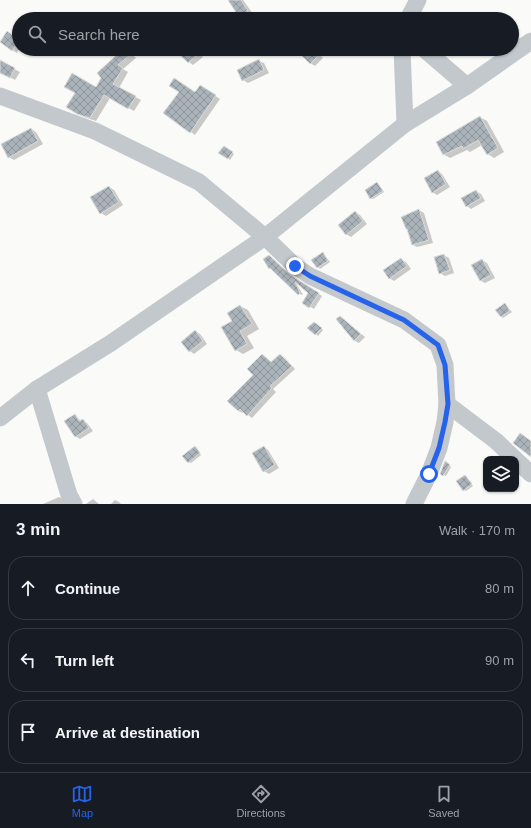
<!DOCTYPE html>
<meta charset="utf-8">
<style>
:root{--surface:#171b24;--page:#20242c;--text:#f1f3f6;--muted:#9ea1a6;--line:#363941;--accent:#2563eb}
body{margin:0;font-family:Arial,sans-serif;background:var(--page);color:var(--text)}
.controls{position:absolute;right:12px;bottom:12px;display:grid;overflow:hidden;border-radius:8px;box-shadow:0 1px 3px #0004}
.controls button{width:36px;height:36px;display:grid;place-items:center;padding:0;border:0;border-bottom:1px solid var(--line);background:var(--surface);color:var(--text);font:20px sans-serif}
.stop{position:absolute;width:12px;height:12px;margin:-9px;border:3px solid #2563eb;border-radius:50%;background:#fff}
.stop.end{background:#2563eb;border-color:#fff;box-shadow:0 1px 4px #0008}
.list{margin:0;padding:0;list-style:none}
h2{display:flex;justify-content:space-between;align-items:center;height:52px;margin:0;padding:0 16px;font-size:17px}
h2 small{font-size:13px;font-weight:400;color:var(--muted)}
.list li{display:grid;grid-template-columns:26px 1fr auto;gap:12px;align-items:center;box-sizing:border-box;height:64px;margin:0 8px 8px;padding:0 8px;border:1px solid var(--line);border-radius:16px}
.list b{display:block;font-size:15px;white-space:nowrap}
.list em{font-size:13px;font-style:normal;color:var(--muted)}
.icon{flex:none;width:22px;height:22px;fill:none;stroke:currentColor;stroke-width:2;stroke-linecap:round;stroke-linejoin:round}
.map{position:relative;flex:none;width:531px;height:504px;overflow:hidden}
.search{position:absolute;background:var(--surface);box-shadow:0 1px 3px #0004;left:12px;right:12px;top:12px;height:44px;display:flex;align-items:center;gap:10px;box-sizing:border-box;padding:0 14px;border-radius:22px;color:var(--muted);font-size:15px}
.sheet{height:268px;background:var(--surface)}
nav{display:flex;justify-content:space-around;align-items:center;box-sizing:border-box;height:56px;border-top:1px solid var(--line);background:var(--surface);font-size:11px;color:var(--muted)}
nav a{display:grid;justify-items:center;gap:2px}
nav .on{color:var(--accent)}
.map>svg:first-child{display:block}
.shadow{fill:#0003}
.building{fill:url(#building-cross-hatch);stroke:#dcdcda}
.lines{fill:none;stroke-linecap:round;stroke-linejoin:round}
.minor{stroke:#c3c8cc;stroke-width:17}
.route{stroke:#2563eb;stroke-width:5}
</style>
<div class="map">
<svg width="531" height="504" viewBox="0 0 531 504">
<defs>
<pattern id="building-cross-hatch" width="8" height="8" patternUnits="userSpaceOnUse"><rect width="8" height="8" fill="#aab3b9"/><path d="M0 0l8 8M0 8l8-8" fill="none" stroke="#8e969c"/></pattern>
</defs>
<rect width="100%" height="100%" fill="#fafaf8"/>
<g class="shadow">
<polygon points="229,0 243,0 253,14 245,19 240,17"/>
<polygon points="379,14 384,16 385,19 370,19"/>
<polygon points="12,35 19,41 19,49 17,53 12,50"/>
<polygon points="134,49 145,49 142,54"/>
<polygon points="188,49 196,49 203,57 193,65 189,62"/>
<polygon points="308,49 315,50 323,58 315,66 310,63"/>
<polygon points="130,52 136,58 123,69 128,72 119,88 141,100 134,111 110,98 96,121 84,117 67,107 97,88 103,78"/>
<polygon points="259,61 264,63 269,73 248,83 243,80"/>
<polygon points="1,62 20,72 15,80 0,72"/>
<polygon points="205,89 220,99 195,135 191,132 180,92 195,93"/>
<polygon points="480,117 487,121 504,152 494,158 488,154 482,145 470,152 467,150 450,158 443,154"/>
<polygon points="31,129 36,132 43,144 14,160 9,157"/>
<polygon points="226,148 234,154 230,160 220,152"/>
<polygon points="438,171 442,174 450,187 437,195 432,192"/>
<polygon points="377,183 384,192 373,199 371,198"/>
<polygon points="109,187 114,190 123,205 106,216 101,213"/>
<polygon points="476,191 481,194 485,201 471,209 467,206"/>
<polygon points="419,210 424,213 433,243 417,247 413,245 408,230"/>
<polygon points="355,212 360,215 367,224 351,237 346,234"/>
<polygon points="323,253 330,262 320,269 312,260"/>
<polygon points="444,255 449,258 454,273 445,276 440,273"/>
<polygon points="269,256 293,278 322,296 314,309 304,303 310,293 296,283 303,295 299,294 270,268 264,259"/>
<polygon points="401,260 406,262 411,269 394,281 389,278"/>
<polygon points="482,260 487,263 495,278 485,283 481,281"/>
<polygon points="505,304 512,312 503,318 501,316"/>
<polygon points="240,306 248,310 259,329 247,336 254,348 243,354 236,350 233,321"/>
<polygon points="340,317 365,337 359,343 355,341 337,319"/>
<polygon points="317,324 323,330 318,336 309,328"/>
<polygon points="195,331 200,334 207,344 194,354 190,351"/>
<polygon points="262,355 272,363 281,355 285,358 295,369 273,389 276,392 252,418 244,412 243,413 238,411 229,401 254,375"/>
<polygon points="75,415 81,421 83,420 87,423 93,431 80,439 75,436"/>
<polygon points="264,447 268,450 279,468 269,474 264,471"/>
<polygon points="197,448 201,455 191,463 189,462"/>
<polygon points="445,463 451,467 446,476 441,473"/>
<polygon points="465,476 473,486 466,491 464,490"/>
<polygon points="59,497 63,499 66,504 43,504"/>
<polygon points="93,499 99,504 86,504"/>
<polygon points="115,500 119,502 121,504 111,504"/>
</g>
<g class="building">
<polygon points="228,0 241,0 248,11 239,17"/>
<polygon points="7,31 19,40 12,51 0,42"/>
<polygon points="123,49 137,49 118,65 123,68 113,84 136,96 128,109 104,95 90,118 77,114 66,107 75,93 64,87 72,73 96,87 101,78 97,73"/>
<polygon points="187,49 204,49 188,63 180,55"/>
<polygon points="307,49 314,49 319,55 310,64 301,55"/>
<polygon points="259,59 264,70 242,81 237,70"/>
<polygon points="0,60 15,68 10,78 0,73"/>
<polygon points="174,78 195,92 200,85 216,95 190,133 163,113 179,92 169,86"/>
<polygon points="480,116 498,148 487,155 478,140 463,149 462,146 443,155 436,142"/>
<polygon points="31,128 38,141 8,158 1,144"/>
<polygon points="224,146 233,152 228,159 218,153"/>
<polygon points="438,170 446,184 432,193 424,178"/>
<polygon points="377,182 383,191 370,199 365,190"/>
<polygon points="109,186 119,202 100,214 90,197"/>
<polygon points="476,190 481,198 466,207 461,198"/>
<polygon points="419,209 429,240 412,245 407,229 406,229 401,217"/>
<polygon points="355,211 363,221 346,235 338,225"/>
<polygon points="323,252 328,261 317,268 311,260"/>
<polygon points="444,254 450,270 439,274 434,257"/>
<polygon points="269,255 289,274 319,293 309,308 302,303 308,293 295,282 300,293 298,295 270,268 269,269 263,259"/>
<polygon points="401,258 407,266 389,279 383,270"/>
<polygon points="482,259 491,275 480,281 471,265"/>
<polygon points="505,303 510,311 501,317 495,310"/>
<polygon points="240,305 252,324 240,331 247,344 235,351 221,327 232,321 227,313"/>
<polygon points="340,316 361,334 354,341 336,319"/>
<polygon points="314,322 322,328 315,335 307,328"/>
<polygon points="195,330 203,341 189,352 181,342"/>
<polygon points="262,354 271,362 280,354 292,366 270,386 272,388 247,416 240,409 238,411 227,401 253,375 247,369"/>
<polygon points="75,414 79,421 83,419 89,428 75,437 64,421"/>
<polygon points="520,433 531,441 531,457 513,443"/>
<polygon points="195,446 200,453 188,463 182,456"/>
<polygon points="264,446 275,465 263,472 252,453"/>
<polygon points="445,461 450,465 443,476 440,474"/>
<polygon points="465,475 472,484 463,491 456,481"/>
</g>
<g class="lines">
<g class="minor">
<polyline points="408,19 418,0"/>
<polyline points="402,49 405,124"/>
<polyline points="424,49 467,86"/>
<polyline points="0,96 95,131 199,182 265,237 295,266 310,276 404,320 438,345 445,365 447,404 445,422 439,448 429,474 414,504"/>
<polyline points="37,389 69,495 74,504"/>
<polyline points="447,404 496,441 515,459"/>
<polyline points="0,418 37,389 111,343 265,237 405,124 467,86 531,41"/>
<polyline points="516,460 531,474"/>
</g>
</g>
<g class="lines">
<polyline class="route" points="295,266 310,276 404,320 438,345 445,365 448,404 445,422 439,448 429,474"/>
</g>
</svg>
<div class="controls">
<button><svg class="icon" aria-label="layers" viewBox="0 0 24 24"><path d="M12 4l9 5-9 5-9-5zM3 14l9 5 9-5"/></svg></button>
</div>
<div class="stop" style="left:429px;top:474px"></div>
<div class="stop end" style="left:295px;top:266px"></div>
<div class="search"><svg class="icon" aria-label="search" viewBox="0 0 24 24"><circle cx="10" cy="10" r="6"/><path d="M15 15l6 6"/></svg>Search here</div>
</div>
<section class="sheet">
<h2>3 min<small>Walk · 170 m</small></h2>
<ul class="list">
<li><svg class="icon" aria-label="ahead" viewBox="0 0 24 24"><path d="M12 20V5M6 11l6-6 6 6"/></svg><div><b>Continue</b></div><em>80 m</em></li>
<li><svg class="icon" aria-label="left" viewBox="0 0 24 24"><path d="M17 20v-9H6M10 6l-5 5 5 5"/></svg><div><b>Turn left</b></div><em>90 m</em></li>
<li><svg class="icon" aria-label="arrive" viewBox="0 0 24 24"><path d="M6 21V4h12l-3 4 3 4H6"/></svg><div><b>Arrive at destination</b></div></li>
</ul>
</section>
<nav>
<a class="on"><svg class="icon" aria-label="map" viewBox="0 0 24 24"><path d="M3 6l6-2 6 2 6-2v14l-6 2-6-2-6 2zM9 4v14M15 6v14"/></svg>Map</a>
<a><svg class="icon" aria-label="directions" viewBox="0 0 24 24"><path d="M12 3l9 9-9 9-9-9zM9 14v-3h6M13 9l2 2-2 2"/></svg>Directions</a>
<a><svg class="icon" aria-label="saved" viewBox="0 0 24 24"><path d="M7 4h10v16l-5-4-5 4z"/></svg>Saved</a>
</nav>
